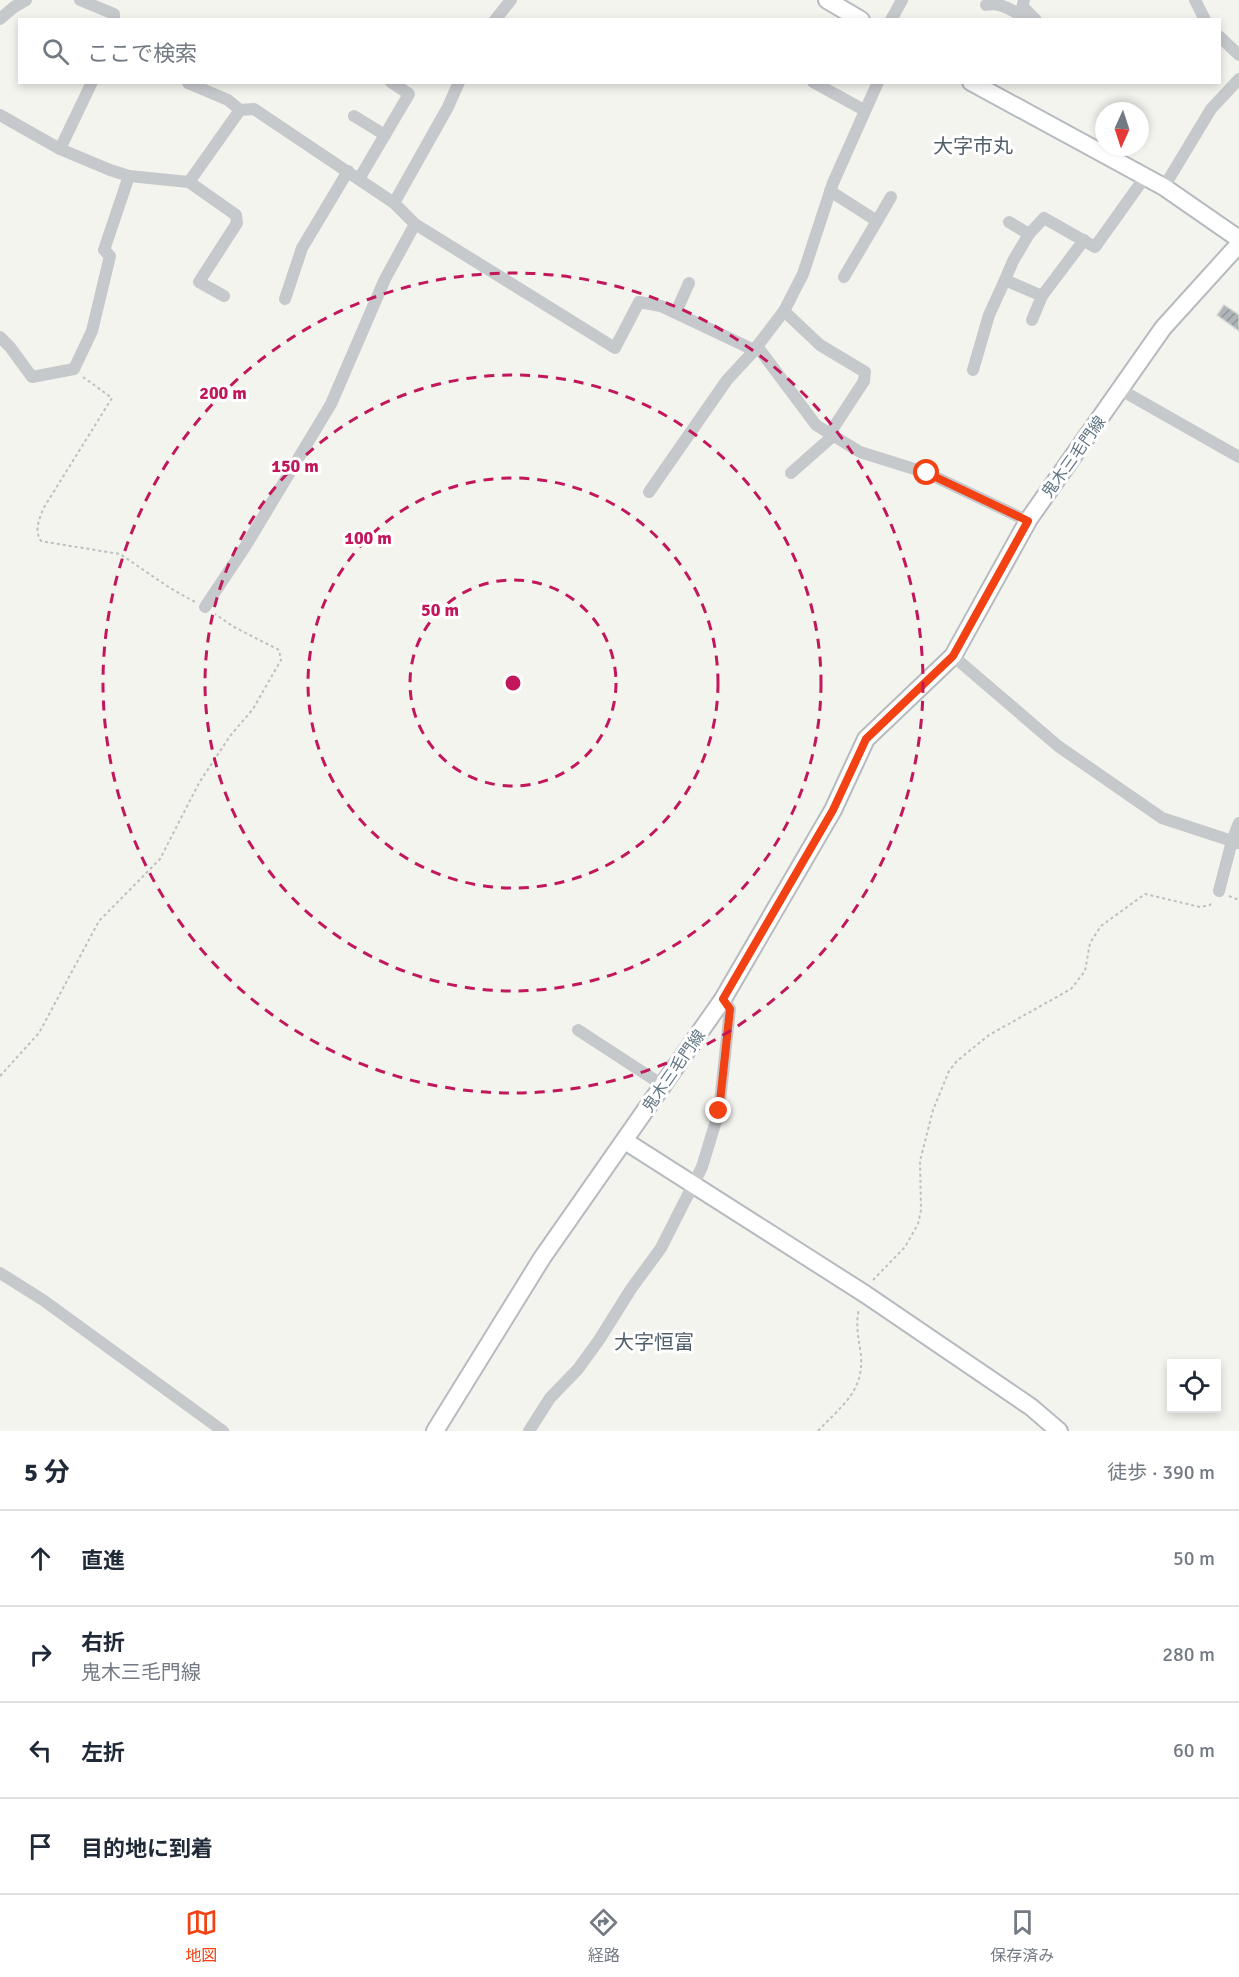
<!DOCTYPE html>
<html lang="ja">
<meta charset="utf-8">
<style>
:root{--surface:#fff;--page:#f2f2f3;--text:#1f2937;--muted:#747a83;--line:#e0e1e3;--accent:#f24112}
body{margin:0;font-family:Signika,"Noto Sans JP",sans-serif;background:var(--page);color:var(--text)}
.controls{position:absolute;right:18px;bottom:18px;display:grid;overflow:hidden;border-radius:0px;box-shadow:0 3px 9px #0003}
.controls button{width:54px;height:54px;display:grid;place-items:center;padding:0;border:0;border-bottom:2px solid var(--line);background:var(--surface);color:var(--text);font:30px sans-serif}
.compass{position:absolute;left:1095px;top:102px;width:54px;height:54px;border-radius:50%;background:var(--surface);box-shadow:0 3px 9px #0003;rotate:183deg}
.stop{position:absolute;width:18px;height:18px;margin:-14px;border:4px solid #f24112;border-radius:50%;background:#fff}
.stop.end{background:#f24112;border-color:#fff;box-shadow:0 2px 6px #0008}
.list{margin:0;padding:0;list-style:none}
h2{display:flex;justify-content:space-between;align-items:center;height:78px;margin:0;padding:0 24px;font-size:26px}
h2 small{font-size:20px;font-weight:400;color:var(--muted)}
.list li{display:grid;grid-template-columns:39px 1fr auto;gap:18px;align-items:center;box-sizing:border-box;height:96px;padding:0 24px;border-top:2px solid var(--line)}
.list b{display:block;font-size:22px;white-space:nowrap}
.list p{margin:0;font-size:20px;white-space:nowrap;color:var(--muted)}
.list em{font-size:20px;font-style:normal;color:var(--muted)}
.icon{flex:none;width:33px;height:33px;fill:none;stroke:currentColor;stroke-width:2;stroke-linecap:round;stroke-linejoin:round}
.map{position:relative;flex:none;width:1239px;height:1431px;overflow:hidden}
.search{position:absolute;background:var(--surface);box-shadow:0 3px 9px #0003;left:18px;right:18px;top:18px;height:66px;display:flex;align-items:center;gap:15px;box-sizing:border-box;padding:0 21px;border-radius:0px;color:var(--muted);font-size:22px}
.sheet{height:462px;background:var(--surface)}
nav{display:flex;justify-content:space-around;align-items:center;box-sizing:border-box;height:84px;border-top:2px solid var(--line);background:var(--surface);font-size:16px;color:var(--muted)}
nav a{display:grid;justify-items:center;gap:3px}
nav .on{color:var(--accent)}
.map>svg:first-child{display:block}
.building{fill:url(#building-hatch);stroke:#d5d5d3;stroke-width:1.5}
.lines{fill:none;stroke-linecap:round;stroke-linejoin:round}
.secondary-casing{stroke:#b5bbbf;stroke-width:20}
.path{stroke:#bdbfc1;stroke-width:2;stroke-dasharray:3 3;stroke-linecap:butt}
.street{stroke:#c6c9cc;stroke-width:12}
.secondary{stroke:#fff;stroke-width:16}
.route{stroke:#f24112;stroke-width:8}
.ring{fill:none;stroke:#c2185b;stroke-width:3;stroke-dasharray:10 8}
.labels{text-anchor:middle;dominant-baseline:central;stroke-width:6;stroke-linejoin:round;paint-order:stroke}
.street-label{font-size:16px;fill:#617583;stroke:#fff}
.quarter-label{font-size:20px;fill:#4f5d68;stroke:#fff}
.centre{fill:#c2185b;stroke:#fff;stroke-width:3}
.ring-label{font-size:18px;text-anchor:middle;font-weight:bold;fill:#c2185b;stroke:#fff;stroke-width:6;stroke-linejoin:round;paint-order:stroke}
</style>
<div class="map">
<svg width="1239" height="1431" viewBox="0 0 1239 1431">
<defs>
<pattern id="building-hatch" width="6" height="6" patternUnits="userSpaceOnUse" patternTransform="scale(1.5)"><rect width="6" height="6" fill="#adb5b9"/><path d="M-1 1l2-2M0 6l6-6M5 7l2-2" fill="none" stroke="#90989c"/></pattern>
</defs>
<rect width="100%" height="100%" fill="#f4f4ef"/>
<polygon class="building" points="1224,305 1239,315 1239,331 1217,315"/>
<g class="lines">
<g class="secondary-casing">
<g id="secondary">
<polyline points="827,0 861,20"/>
<polyline points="971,82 1164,187 1239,239"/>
<polyline points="625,1141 865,1294 1031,1407 1059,1431"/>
<polyline points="435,1431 542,1258 723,999 833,810 866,739 953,656 1029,519 1163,328 1239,244"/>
</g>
</g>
<g class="path">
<path d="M83,377L112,398L43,509C39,521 34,530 41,541L46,542L120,554L170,588L195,602"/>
<polyline points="1229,896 1239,900"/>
<polyline points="0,1076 39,1033 99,921 160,859 199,783 230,736 253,709 281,660 279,650 234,627 215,614"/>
<polyline points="873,1280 905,1247 918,1224 921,1210 920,1161 933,1110 949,1071 957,1061 989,1035 1071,989 1085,971 1090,943 1101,926 1145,894 1200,907 1210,905 1212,902"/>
<path d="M818,1431C840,1407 864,1392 861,1356C859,1340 855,1325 859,1309"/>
</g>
<g class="street">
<polyline points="80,0 114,14 114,20"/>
<polyline points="1195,0 1205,20"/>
<path d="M986,5C1000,2 1009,9 1021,15"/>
<polyline points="1023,7 1036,20"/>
<polyline points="0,19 14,7 26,0"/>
<polyline points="495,20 511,0"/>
<polyline points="891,20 902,0"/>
<polyline points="1019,20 1024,0"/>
<polyline points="1220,37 1239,55"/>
<polyline points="459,82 448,107 394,203 415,224 615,348 639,302 661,306 754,350"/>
<polyline points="813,82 864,110"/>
<polyline points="188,83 228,100 240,110"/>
<polyline points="0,115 60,149 110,170 129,176 189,182 236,215 237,223 199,282 224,296"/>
<polyline points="354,116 385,135"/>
<polyline points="60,149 92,82"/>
<polyline points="359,179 409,94 391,82"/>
<polyline points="189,182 240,110 254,109 394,203"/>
<polyline points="1164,187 1211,109 1239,79"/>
<polyline points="830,191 877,221 844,277"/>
<polyline points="877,221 891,197"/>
<polyline points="1009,222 1029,234 1044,218 1095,247 1145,177"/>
<polyline points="1005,280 1013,261 1029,234"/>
<polyline points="285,299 302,248 348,171"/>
<polyline points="784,311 820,345 865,372 864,381 830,433"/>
<polyline points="676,312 689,283"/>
<polyline points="1032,320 1042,296"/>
<polyline points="0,337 10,347 32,377 74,369 92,331 110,256 104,250 129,176"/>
<polyline points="757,346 816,425 860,452 927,473 1028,521"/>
<polyline points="973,370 989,315 1005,280 1042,296 1084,240"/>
<polyline points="1121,390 1239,457"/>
<polyline points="791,473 834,435"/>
<polyline points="649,492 727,380 752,353 784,311 803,274 833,183 878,82"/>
<polyline points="205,607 245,547 331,404 385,279 415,224"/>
<polyline points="953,656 1058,746 1162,818 1232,841 1239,823"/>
<polyline points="1219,891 1232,841 1238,843"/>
<polyline points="578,1030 664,1086"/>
<polyline points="0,1273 43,1300 223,1431"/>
<polyline points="529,1431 550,1398 578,1369 599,1340 631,1289 661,1248 702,1167 719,1111 730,1009 723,999"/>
</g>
<use href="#secondary" class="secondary"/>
</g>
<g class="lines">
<polyline class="route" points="719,1111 730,1009 723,999 833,810 866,739 953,656 1028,521 927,473"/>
</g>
<g class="ring">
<circle cx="513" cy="683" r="103"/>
<circle cx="513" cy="683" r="205"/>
<circle cx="513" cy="683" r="308"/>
<circle cx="513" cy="683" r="410"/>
</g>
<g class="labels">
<g class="street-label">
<text transform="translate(1074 457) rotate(-54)">鬼木三毛門線</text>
<text transform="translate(674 1071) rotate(-55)">鬼木三毛門線</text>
</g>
<g class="quarter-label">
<text x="973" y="146">大字市丸</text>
<text x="654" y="1342">大字恒富</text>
</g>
</g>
<circle cx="513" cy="683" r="9" class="centre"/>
<g class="ring-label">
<text x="223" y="399">200 m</text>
<text x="295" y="472">150 m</text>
<text x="368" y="544">100 m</text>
<text x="440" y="616">50 m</text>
</g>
</svg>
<div class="controls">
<button><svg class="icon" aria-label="locate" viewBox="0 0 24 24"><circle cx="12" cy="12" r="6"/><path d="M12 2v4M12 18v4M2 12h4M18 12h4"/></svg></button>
</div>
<svg class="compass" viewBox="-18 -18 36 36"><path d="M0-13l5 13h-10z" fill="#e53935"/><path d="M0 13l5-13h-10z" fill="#747a83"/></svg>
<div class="stop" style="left:927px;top:473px"></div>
<div class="stop end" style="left:719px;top:1111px"></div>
<div class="search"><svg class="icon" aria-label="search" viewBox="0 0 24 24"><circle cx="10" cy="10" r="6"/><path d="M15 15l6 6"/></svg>ここで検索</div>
</div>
<section class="sheet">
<h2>5 分<small>徒歩 · 390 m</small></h2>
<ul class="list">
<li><svg class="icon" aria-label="ahead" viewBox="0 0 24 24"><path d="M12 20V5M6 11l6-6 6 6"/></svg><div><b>直進</b></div><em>50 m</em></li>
<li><svg class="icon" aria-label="right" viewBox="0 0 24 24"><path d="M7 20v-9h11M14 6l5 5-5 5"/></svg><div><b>右折</b><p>鬼木三毛門線</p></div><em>280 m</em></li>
<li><svg class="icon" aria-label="left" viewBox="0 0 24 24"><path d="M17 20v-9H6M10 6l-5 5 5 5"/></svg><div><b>左折</b></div><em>60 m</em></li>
<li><svg class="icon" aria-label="arrive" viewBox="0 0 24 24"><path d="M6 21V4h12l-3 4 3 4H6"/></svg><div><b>目的地に到着</b></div></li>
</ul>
</section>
<nav>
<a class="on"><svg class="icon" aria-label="map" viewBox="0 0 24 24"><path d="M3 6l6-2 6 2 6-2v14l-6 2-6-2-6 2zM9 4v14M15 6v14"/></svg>地図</a>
<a><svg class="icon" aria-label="directions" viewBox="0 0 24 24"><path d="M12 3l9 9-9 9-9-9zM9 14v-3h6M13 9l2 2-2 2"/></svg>経路</a>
<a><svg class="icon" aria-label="saved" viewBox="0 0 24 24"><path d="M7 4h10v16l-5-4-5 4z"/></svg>保存済み</a>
</nav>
